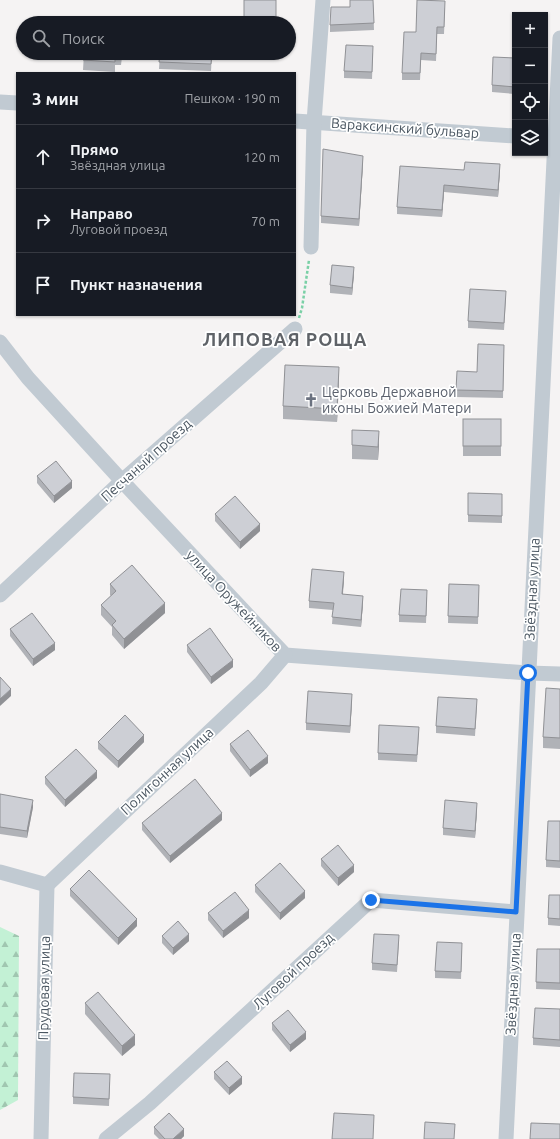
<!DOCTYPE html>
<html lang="ru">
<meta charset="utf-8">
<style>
:root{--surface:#171b24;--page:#20242c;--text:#f1f3f6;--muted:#9ea1a6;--line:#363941}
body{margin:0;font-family:Ubuntu,sans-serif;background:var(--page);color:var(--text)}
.controls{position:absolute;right:12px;top:12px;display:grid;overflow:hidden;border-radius:0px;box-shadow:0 1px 3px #0004}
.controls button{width:36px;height:36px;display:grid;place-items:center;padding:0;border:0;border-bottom:1px solid var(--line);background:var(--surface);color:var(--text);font:20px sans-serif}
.stop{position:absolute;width:12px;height:12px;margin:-9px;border:3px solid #1a73e8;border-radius:50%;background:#fff}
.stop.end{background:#1a73e8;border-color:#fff;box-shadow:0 1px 4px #0008}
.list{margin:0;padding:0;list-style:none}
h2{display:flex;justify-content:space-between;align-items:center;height:52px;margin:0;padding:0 16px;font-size:17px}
h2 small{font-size:13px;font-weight:400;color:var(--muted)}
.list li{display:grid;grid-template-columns:26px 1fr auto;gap:12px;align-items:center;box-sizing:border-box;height:64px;padding:0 16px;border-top:1px solid var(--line)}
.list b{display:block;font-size:15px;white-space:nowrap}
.list p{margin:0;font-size:13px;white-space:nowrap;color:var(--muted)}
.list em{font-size:13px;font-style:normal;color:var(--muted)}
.icon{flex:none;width:22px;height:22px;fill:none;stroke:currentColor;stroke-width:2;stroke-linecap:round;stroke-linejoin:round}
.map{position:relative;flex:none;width:560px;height:1139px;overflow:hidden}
.search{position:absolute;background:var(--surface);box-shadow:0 1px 3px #0004;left:16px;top:16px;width:280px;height:44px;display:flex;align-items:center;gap:10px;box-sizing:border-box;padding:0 14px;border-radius:22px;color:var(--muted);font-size:15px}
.panel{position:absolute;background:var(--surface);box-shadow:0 1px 3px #0004;left:16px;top:72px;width:280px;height:244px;border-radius:0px}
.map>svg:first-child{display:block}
.forest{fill:url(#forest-firs)}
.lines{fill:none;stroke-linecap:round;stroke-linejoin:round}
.path{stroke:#7ad0a6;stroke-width:2.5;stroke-dasharray:3 2;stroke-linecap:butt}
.street{stroke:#c1cad2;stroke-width:15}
.wall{fill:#b0b2b7}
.shaded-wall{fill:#909195}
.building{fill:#cdcfd5;stroke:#909195}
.route{stroke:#1a73e8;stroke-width:5}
.labels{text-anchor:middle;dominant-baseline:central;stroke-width:3.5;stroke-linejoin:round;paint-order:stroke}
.street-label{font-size:14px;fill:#4a5661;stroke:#fff}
.worship-label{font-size:14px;fill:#5b616d;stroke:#fff;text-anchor:start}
.district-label{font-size:18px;font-weight:bold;letter-spacing:1px;fill:#5f6368;stroke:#fff}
</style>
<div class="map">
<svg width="560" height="1139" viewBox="0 0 560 1139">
<defs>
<pattern id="forest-firs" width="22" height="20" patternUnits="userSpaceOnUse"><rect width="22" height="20" fill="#c3f1d5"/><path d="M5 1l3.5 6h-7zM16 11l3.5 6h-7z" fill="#a0c6b0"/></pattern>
</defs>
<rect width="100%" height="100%" fill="#f5f3f3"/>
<polygon class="forest" points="0,927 19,936 18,1100 0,1110"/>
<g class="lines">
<polyline class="path" points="299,318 302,308 309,260"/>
<g class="street">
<polyline points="0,102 17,103"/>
<polyline points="295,121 515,136"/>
<polyline points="311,247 314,122 323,0"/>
<polyline points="0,342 28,378 122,481 285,655 528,673 560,674"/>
<polyline points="0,595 122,481 295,329"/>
<polyline points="0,872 47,885"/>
<polyline points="47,885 261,683 285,655"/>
<polyline points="41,1139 47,885"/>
<polyline points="106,1139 150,1103 371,900 516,912"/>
<polyline points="506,1139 560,38"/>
</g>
</g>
<g class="wall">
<polygon points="373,0 374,30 330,32 330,25 350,7"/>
<polygon points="445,8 444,34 437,34 436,61 421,60 420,80 402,80 402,73 416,32"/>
<polygon points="84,53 127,53 127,58 122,57 121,65 115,65 115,72 83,70"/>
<polygon points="160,53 212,53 211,71 159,69"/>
<polygon points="373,53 372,79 344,78 344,71"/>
<polygon points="515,58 515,94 492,92 492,85"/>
<polygon points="363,163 359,226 321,223 321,216"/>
<polygon points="464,170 500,171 498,197 444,192 442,217 397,214 397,207"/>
<polygon points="354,274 352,295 330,293 330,285"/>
<polygon points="506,298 504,330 468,328 468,321"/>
<polygon points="504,345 503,398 456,397 456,390 477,372"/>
<polygon points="339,380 337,422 283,419 283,406"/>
<rect x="463" y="419" width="38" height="37"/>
<polygon points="379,444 378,460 352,459 352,445"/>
<polygon points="37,476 72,488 54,503 37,483"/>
<polygon points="502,494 502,523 468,522 468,515"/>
<polygon points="215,514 260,531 240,549 215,521"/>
<polygon points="344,579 343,594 363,603 361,627 332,624 333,610 309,608 309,601"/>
<polygon points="110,584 165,613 124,649 112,635 112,627 101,615 101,605 111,596 110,595"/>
<polygon points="449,584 479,585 478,624 448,623"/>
<polygon points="427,597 426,623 399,622 399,615"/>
<polygon points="10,629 55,650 33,666 10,636"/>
<polygon points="187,645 233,667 211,684 187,652"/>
<polygon points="560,689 560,749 543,748 543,737"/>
<polygon points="352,701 350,733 306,730 306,723"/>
<polygon points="477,706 475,736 436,733 436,726"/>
<polygon points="419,734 417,762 378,760 378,753"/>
<polygon points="98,742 144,742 118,768 98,749"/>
<polygon points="230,744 268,763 250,777 230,751"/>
<polygon points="45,777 97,778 65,807 45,784"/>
<polygon points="0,794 33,807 27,838 0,834"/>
<polygon points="477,810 475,838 443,835 443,828"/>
<polygon points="222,820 170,863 142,830 142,823"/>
<polygon points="560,821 560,868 546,867 546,860"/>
<polygon points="321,859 354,872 338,886 321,866"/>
<polygon points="255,885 305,898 280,920 255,892"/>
<polygon points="70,889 137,926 118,945 70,896"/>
<polygon points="560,895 560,926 548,925 548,918"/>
<polygon points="208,913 249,918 223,938 208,920"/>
<polygon points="162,936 189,941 173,955 162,943"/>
<polygon points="399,942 397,972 372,970 372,963"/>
<polygon points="537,949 560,949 560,990 536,989"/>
<polygon points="462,950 461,979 435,978 435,971"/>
<polygon points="85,1003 135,1045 122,1056 85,1014"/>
<polygon points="560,1009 560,1047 533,1045 533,1038"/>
<polygon points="272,1023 306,1039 290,1052 272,1030"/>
<polygon points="214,1072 242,1084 229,1095 214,1079"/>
<polygon points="110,1082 109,1106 73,1104 73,1097"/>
<polygon points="154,1127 184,1136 181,1139 159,1139 154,1134"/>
</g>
<g class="shaded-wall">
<polygon points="363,156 363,163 359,226 359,219"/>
<polygon points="500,164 500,171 498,197 498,190"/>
<polygon points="444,185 444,192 442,217 442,210"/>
<polygon points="354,267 354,274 352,295 352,288"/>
<polygon points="339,367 339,380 337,422 337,409"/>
<polygon points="379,431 379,444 378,460 378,447"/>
<polygon points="72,481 72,488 54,503 54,496"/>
<polygon points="260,524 260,531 240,549 240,542"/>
<polygon points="344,572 344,579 342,601 342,594"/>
<polygon points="363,596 363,603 361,627 361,620"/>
<polygon points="165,603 165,613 124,649 124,639"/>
<polygon points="55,643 55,650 33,666 33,659"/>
<polygon points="233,660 233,667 211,684 211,677"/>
<polygon points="11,689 11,696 0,706 0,699"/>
<polygon points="352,694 352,701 350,733 350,726"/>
<polygon points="144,735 144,742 118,768 118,761"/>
<polygon points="268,756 268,763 250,777 250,770"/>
<polygon points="97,771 97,778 65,807 65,800"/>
<polygon points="33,800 33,807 27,838 27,831"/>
<polygon points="477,803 477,810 475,838 475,831"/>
<polygon points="222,813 222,820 170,863 170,856"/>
<polygon points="354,865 354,872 338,886 338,878"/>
<polygon points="305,891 305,898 280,920 280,913"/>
<polygon points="249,910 249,918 223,938 223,931"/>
<polygon points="137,919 137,926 118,945 118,938"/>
<polygon points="189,934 189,941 173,955 173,948"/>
<polygon points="306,1032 306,1039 290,1052 290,1045"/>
<polygon points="135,1035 135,1045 122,1056 122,1046"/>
<polygon points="242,1077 242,1084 229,1095 229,1088"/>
<polygon points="184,1129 184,1136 181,1139 173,1139"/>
</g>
<g class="building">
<rect x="244" y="0" width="32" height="23"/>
<polygon points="350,0 373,0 374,23 330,25 331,7 350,7"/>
<polygon points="417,0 445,1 444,27 437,27 436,54 421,53 420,73 402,73 404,32 416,32"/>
<polygon points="111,20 128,21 128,23 110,23"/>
<polygon points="346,45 373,46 372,72 344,71"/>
<polygon points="84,53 122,53 121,55 115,54 115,62 83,60"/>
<polygon points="160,53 212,53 211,64 159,62"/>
<polygon points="493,57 515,58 515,87 492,85"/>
<polygon points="323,149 363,156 359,219 321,216"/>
<polygon points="465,162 500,164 498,190 444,185 442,210 397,207 400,166 464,170"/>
<polygon points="332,265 354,267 352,288 330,285"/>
<polygon points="470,289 506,291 504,323 468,321"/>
<polygon points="478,344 504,345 503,391 456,390 457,371 477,372"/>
<polygon points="285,365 339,367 337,409 283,406"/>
<rect x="463" y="419" width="38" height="27"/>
<polygon points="352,430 379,431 378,447 352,445"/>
<polygon points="56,461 72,481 54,496 37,476"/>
<polygon points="468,493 502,494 502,516 468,515"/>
<polygon points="235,496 260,524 240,542 215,514"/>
<polygon points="132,565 165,603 124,639 112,625 116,621 101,605 116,591 110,584"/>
<polygon points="312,569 344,572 342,594 363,596 361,620 332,617 334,603 309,601"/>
<polygon points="449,584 479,585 478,617 448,616"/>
<polygon points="401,589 427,590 426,616 399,615"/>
<polygon points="32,613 55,643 33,659 10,629"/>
<polygon points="210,628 233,660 211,677 187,645"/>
<polygon points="0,677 11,689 0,699"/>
<polygon points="546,688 560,689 560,738 543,737"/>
<polygon points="308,691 352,694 350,726 306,723"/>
<polygon points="438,697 477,699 475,729 436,726"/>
<polygon points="125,715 144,735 118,761 98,742"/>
<polygon points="379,725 419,727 417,755 378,753"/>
<polygon points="248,730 268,756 250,770 230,744"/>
<polygon points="76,749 97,771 65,800 45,777"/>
<polygon points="195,779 222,813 170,856 142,823"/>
<polygon points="0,794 33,800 27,831 0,827"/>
<polygon points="445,800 477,803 475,831 443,828"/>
<polygon points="548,821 560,821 560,861 546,860"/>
<polygon points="338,845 354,865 338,878 321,859"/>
<polygon points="280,863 305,891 280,913 255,885"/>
<polygon points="89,870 137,919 118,938 70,889"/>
<polygon points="235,892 249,910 223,931 208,913"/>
<polygon points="549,895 560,895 560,919 548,918"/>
<polygon points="178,921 189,934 173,948 162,936"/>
<polygon points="374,934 399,935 397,965 372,963"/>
<polygon points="437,942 462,943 461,972 435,971"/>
<polygon points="537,949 560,949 560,983 536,982"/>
<polygon points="98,992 135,1035 122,1046 85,1003"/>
<polygon points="535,1008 560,1009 560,1040 533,1038"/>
<polygon points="288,1010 306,1032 290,1045 272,1023"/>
<polygon points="227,1061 242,1077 229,1088 214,1072"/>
<polygon points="74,1073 110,1074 109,1099 73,1097"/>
<polygon points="169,1113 184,1129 173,1139 165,1139 154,1127"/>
<polygon points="334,1113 374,1115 373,1139 332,1139"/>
<polygon points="425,1122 455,1124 454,1139 424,1139"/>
<polygon points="531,1123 560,1124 560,1139 530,1139"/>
</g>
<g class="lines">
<polyline class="route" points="371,900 516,912 528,673"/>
</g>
<defs>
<g id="church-bare" transform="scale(1.08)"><path d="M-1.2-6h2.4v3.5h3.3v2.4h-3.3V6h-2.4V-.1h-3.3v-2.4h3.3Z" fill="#6b7280" stroke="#fff" stroke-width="2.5" paint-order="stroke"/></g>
</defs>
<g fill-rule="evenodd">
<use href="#church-bare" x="311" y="400"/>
</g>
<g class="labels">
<g class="street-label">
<text transform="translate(405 128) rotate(4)">Вараксинский бульвар</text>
<text transform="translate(146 460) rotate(-42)">Песчаный проезд</text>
<text transform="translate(532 589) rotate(-87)">Звёздная улица</text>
<text transform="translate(234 601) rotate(47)">улица Оружейников</text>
<text transform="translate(167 771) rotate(-43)">Полигонная улица</text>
<text transform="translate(293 971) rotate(-43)">Луговой проезд</text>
<text transform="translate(513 984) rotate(-87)">Звёздная улица</text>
<text transform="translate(44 988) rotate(-89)">Прудовая улица</text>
</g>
<g class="worship-label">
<text x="322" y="392">Церковь Державной<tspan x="322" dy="16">иконы Божией Матери</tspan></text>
</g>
<g class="district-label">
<text x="285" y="339">ЛИПОВАЯ РОЩА</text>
</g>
</g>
</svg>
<div class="controls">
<button>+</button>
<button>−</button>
<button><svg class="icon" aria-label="locate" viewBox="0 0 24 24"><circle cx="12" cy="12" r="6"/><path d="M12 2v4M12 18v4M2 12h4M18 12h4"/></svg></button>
<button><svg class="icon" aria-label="layers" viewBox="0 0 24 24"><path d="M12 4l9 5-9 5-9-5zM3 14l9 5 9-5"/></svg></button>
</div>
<div class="stop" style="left:528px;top:673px"></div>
<div class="stop end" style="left:371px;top:900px"></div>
<div class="search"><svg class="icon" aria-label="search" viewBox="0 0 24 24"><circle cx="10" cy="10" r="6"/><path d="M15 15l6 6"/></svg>Поиск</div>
<section class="panel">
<h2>3 мин<small>Пешком · 190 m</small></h2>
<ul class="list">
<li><svg class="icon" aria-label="ahead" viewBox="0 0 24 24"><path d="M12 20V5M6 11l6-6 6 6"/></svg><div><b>Прямо</b><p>Звёздная улица</p></div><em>120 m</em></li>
<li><svg class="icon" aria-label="right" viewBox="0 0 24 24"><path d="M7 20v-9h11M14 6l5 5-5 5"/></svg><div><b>Направо</b><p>Луговой проезд</p></div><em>70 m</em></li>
<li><svg class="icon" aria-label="arrive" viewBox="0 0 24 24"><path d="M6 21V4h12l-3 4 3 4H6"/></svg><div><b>Пункт назначения</b></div></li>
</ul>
</section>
</div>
